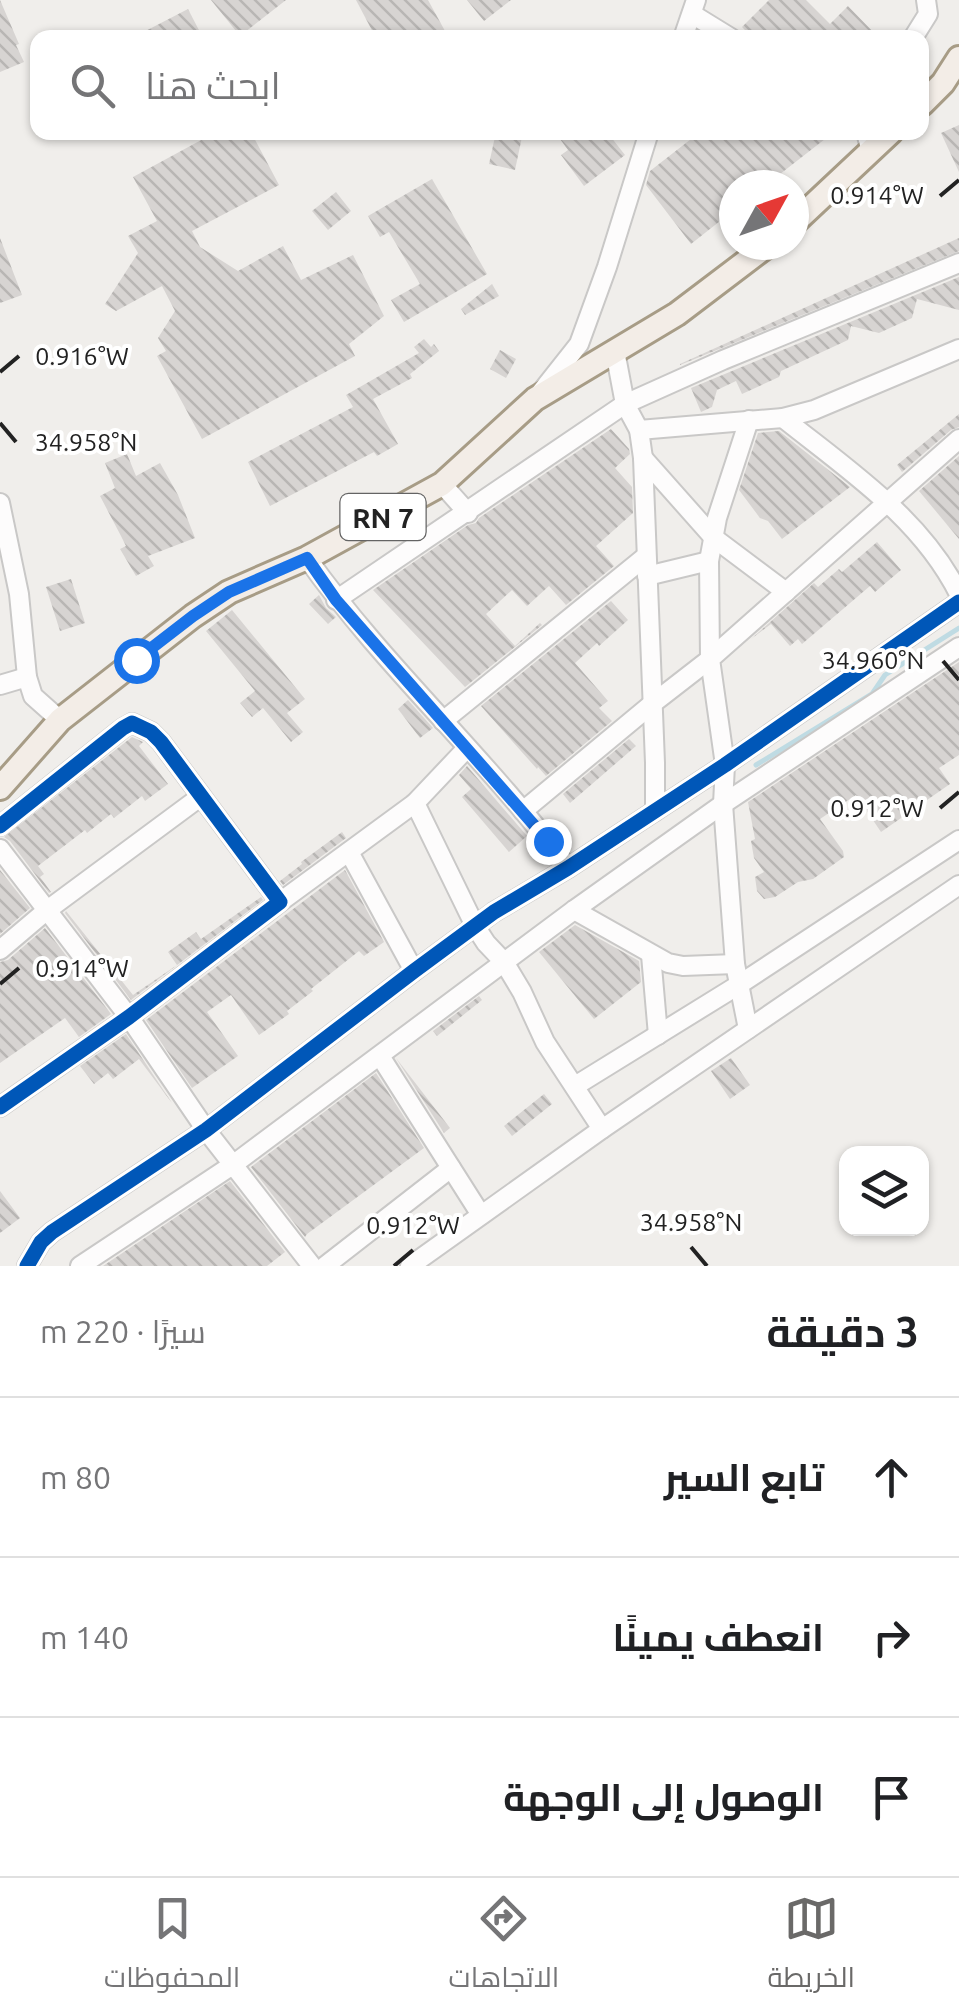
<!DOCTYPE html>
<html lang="ar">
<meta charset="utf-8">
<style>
:root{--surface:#fff;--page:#f6f6f6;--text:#202124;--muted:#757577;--line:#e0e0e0;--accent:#6a6968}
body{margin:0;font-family:Ubuntu,Cairo,sans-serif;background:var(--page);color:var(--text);direction:rtl}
.controls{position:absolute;right:30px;bottom:30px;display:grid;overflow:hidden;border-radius:20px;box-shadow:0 2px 8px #0004}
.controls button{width:90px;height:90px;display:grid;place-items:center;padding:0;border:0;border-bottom:2px solid var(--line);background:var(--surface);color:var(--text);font:50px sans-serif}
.compass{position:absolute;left:719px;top:170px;width:90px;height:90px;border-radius:50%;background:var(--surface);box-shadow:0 2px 8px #0004;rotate:50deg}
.stop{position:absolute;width:30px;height:30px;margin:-22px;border:8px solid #1a73e8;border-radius:50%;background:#fff}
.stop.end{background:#1a73e8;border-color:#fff;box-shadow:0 2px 10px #0008}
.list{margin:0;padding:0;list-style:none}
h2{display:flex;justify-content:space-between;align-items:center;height:130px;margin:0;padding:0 40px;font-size:42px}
h2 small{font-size:32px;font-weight:400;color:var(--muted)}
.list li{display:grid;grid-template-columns:65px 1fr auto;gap:30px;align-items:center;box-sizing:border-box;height:160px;padding:0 40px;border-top:2px solid var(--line)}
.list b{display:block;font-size:38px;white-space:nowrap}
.list em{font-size:32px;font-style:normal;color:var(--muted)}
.icon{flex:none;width:55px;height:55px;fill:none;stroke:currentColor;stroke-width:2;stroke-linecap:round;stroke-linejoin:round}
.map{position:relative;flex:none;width:959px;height:1266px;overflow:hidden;direction:ltr}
.search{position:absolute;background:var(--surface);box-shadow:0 2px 8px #0004;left:30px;right:30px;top:30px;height:110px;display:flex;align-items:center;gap:25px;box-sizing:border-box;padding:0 35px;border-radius:20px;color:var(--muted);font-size:38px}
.sheet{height:610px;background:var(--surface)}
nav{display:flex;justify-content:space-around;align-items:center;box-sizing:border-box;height:140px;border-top:2px solid var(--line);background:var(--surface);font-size:28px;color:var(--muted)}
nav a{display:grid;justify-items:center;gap:5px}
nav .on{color:var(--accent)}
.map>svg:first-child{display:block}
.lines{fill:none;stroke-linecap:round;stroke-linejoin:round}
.stream{stroke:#bfdbe3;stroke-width:5}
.building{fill:url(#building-back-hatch)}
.minor-casing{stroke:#c9c8c7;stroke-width:22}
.major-casing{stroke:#a79c86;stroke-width:28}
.minor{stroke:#fdfcfc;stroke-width:18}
.major{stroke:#f3ede7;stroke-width:22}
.cycleway-casing{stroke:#fff;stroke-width:21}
.cycleway{stroke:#0057b8;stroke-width:15}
.route{stroke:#1a73e8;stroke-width:12}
.ticks{fill:none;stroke:#222;stroke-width:4}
.labels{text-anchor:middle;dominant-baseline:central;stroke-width:8;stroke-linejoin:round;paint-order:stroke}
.shield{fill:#fff;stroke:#646464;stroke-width:2.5}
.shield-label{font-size:28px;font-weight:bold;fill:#222}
.ticks-label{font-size:25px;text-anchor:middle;fill:#222;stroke:#fff;stroke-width:8;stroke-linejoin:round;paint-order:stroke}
</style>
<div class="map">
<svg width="959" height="1266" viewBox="0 0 959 1266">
<defs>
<pattern id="building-back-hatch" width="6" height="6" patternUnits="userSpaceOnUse" patternTransform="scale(2.5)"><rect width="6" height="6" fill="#d7d4d2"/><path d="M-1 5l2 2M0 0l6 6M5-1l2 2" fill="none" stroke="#b8b6b4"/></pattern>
</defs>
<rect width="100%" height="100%" fill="#f0eeeb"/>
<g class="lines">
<polyline class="stream" points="756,765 872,694 885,675 959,628"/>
</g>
<g class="building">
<polygon points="0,0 19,44 16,45 24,62 0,72"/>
<polygon points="211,0 286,0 240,36"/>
<polygon points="356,0 428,0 445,31 433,38 376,38"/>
<polygon points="467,0 511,0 484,21"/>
<polygon points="769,0 806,0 830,24 848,6 879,38 753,38 742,27"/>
<polygon points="188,9 203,38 132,38"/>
<polygon points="959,125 959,172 941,133"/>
<polygon points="216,132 251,132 279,185 192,231 200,247 238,271 283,246 301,280 353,255 384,316 349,344 355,356 202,439 157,356 166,351 158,338 175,311 162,286 116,311 105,304 138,253 128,236 157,221 133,177"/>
<polygon points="496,132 523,132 515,170 489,164"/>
<polygon points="555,132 607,132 625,155 584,186 561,155 568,150"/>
<polygon points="700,132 834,132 766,185 734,185 734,210 691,244 646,185 650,171"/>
<polygon points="432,179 487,274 404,322 391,300 420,284 389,232 380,237 368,216"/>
<polygon points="336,192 351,211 328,230 312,211"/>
<polygon points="0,238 22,295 0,303"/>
<polygon points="959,238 959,251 680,365 680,364"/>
<polygon points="959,277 959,310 917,299 912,318 879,333 851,326 848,340 781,371 779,377 742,394 736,381 717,390 712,407 701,412 691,388"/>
<polygon points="492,284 499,296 465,315 461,309"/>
<polygon points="424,339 431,347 434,344 439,351 410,374 412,378 373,399 398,444 377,456 374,452 270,506 248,462 353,407 346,395 419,353 414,347"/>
<polygon points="500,350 516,359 506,378 490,369"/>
<polygon points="959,414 959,427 951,430 902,472 897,465"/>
<polygon points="611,429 629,449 630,454 615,468 632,487 633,513 596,546 614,566 566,605 549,586 527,606 512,590 486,614 515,646 540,623 542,625 465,687 373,590 468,525 476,523 479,518"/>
<polygon points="779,431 850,487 782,539 768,521 760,518 739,490 758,433"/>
<polygon points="127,454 136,476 160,463 178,495 195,538 148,556 154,566 136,576 120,549 126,546 121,536 100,496 115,488 105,463"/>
<polygon points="959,456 959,539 919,491"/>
<polygon points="877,542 901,570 875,592 870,586 802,644 798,639 790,646 771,624 751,639 814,583 818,587 839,569 842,572"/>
<polygon points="71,579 85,623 60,631 46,587"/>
<polygon points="319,595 326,608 336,617 328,624 309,604"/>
<polygon points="611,601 628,620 599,646 597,643 575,663 608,701 599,708 612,721 546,776 538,767 537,769 481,706"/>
<polygon points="232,610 305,699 287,713 303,732 291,742 263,708 252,717 240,703 255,691 206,631"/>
<polygon points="959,662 959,755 939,768 950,784 881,832 856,795 820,819 843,851 844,857 813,879 798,882 775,897 764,899 757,891 755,877 764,872 754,858 751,841 755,839 748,802"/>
<polygon points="408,700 433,728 420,738 398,709"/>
<polygon points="132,737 143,742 139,746 168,784 145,801 142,796 114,818 111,814 87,833 85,830 38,866 44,874 40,877 51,892 49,893 10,841 4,837"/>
<polygon points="629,739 636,746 570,803 563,794"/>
<polygon points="467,766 527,836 509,852 462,797 471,789 459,775"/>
<polygon points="342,832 346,838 283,885 280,881 302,864 301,862"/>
<polygon points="0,870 30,908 0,934"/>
<polygon points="345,870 384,942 364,956 359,951 311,989 313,991 287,1011 289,1014 259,1035 231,995 207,1012 238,1056 192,1088 146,1020"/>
<polygon points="261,897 263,900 131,1000 65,913 66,911 133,995 177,965 168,952 196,932 201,939"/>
<polygon points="575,925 639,961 641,982 594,1019 539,952"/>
<polygon points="45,928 111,1014 79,1037 65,1018 0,1063 0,962 8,960"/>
<polygon points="479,996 482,1000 437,1036 433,1031"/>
<polygon points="126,1034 172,1103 139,1059 113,1079 108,1073 94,1084 80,1066"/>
<polygon points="396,1058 450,1128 444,1133"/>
<polygon points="731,1058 750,1085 730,1099 711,1071"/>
<polygon points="376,1073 424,1148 307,1234 305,1237 251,1167"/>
<polygon points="544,1094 552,1104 512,1136 504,1126"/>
<polygon points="230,1181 285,1252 267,1266 103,1266"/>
<polygon points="0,1191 20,1218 0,1233"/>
</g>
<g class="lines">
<g class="minor-casing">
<g id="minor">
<polyline points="692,14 731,38"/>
<polyline points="683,38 696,0"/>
<polyline points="913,38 928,14 926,0"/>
<polyline points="866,132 871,152"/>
<polyline points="615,351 625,404 639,430 643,458 655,763 655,811"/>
<polyline points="541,392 579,344 607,267 649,132"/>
<path d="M783,418C848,470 921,518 959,594"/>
<polyline points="639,430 783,418 814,410 959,349"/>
<polyline points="643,458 714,538 786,592"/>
<polyline points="442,484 468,513"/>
<polyline points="0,503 19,594 27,677 33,696 60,720"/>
<path d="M307,558C385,668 488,759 568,868"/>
<polyline points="647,576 709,561"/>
<polyline points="336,600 625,404 723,360 959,263"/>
<polyline points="0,685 27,677"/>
<polyline points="443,721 645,557"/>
<polyline points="415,803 475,926 486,943 504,962 522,992 545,1042 602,1129"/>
<polyline points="523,811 652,704 710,659 709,561 717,518 749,420"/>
<polyline points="0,826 123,728 132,723 151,732 161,742 280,902 129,1017 0,1107"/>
<polyline points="0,849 129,1017 206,1130 312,1266"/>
<polyline points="349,852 414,971"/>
<polyline points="280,902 415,803 467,748"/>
<polyline points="574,910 668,963 683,966 735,964"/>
<polyline points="0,950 46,911 200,797"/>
<polyline points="651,955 658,1035"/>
<polyline points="748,1029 735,964 723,804 725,765 710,659 959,439"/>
<polyline points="380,1056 481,1215"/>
<polyline points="575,1086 740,984 959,840"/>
<polyline points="27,1266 41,1242 52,1232 206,1130 414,971 494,912 568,868 725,765 959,602"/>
<polyline points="80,1266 234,1164 574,910 723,804 959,647"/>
<polyline points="325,1266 451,1168"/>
<polyline points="410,1266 602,1129 959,885"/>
</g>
</g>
<g class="major-casing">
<g id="major">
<polyline points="922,104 943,83 959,58"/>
<polyline points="794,223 891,132"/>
<polyline points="0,788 60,720 193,616 229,592 307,558 442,484 535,399 677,314 768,245"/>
</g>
</g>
<use href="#minor" class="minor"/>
<use href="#major" class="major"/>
<g class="cycleway-casing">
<g id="cycleway">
<polyline points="0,826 123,728 132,723 151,732 161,742 280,902 129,1017 0,1107"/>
<polyline points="27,1266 41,1242 52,1232 206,1130 414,971 494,912 568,868 725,765 959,602"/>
</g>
</g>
<use href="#cycleway" class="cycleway"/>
</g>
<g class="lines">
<polyline class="route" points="136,660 193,616 229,592 307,558 336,600 548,841"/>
</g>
<path class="ticks" d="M940,196L959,180M0,372L19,356M0,423L16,442M943,661L959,680M940,808L959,792M0,984L19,968M691,1247L707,1266M394,1266L413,1250"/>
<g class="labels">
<rect class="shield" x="340.5" y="494" width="85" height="46" rx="8"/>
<g class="shield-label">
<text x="383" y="517">RN 7</text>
</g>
</g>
<g class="ticks-label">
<text x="877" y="204">0.914°W</text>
<text x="82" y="365">0.916°W</text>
<text x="86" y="451">34.958°N</text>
<text x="873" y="669">34.960°N</text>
<text x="877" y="817">0.912°W</text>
<text x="82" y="977">0.914°W</text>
<text x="691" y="1231">34.958°N</text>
<text x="413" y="1234">0.912°W</text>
</g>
</svg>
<div class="controls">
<button><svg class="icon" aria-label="layers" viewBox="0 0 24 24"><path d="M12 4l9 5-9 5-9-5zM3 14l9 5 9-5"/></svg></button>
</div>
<svg class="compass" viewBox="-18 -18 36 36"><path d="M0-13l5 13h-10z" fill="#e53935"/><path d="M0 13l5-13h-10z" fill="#757577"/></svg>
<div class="stop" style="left:136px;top:660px"></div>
<div class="stop end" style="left:548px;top:841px"></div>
<div class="search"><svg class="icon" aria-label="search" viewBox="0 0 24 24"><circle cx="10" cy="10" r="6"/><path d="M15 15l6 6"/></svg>ابحث هنا</div>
</div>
<section class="sheet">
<h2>3 دقيقة<small>سيرًا · 220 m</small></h2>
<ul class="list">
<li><svg class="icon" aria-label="ahead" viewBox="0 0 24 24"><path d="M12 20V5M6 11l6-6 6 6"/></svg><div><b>تابع السير</b></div><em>80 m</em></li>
<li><svg class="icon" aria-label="right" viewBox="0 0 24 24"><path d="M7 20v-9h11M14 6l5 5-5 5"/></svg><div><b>انعطف يمينًا</b></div><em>140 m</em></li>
<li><svg class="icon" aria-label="arrive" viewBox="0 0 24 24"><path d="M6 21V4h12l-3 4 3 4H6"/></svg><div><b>الوصول إلى الوجهة</b></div></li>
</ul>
</section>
<nav>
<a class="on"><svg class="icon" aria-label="map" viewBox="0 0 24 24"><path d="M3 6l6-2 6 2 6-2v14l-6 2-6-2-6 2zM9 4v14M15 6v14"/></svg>الخريطة</a>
<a><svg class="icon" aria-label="directions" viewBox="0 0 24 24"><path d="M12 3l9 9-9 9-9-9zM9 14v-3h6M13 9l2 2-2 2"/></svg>الاتجاهات</a>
<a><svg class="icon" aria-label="saved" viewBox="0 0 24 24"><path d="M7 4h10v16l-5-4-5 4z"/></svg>المحفوظات</a>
</nav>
